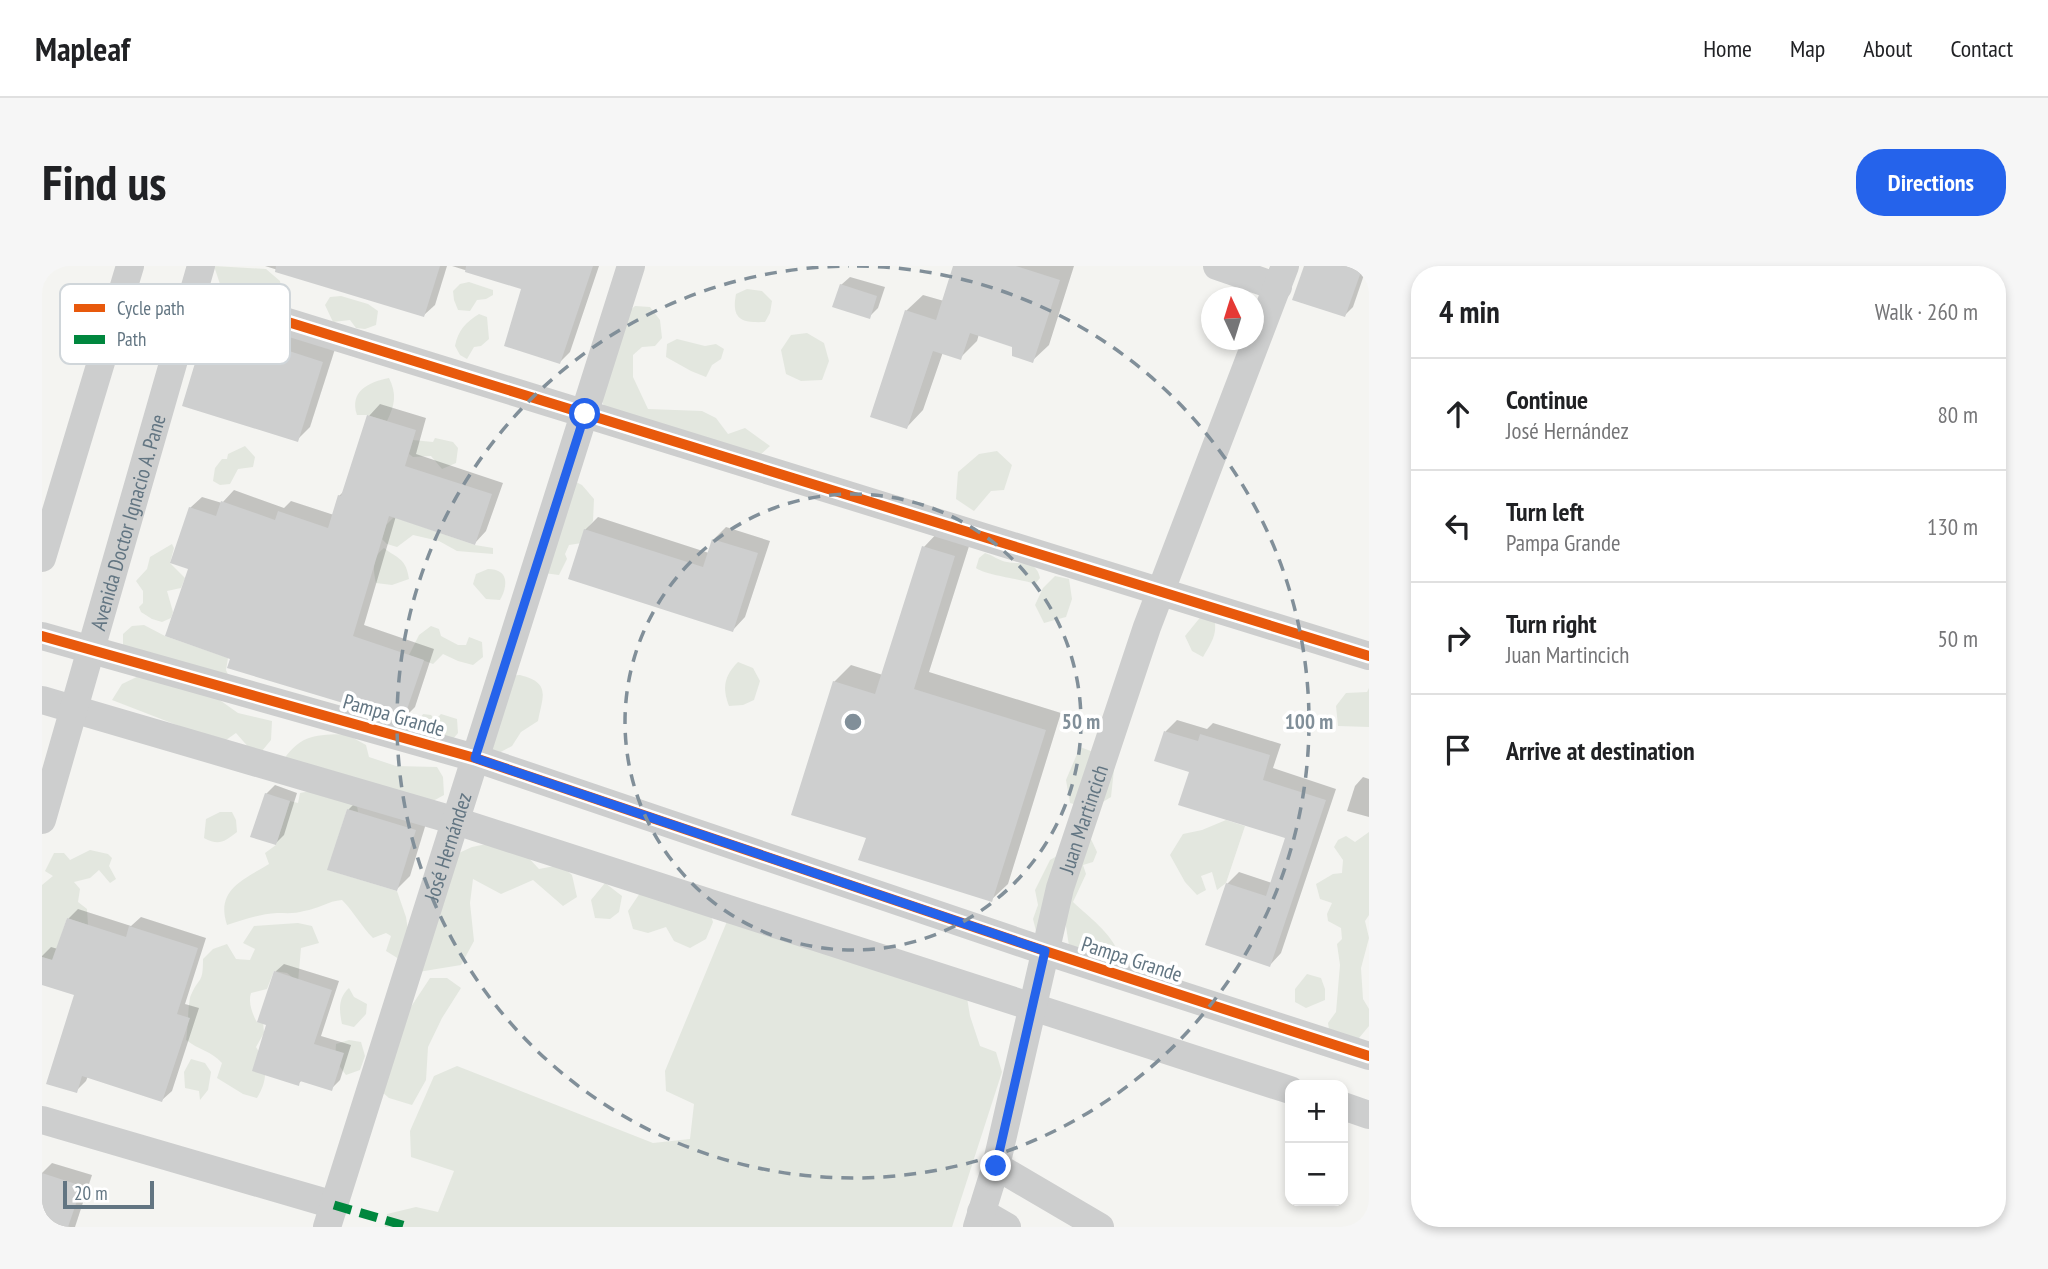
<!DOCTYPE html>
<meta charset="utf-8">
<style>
:root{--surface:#fff;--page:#f6f6f6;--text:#202124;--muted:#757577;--line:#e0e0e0;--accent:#2563eb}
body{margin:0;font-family:"PT Sans Narrow",sans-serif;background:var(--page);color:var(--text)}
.controls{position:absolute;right:21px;bottom:21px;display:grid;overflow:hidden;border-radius:14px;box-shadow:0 4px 10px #0003}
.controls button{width:63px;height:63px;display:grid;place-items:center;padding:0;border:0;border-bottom:2px solid var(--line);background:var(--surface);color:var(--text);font:35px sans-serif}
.compass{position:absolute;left:1159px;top:21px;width:63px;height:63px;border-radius:50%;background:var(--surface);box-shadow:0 4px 10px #0003;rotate:356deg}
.scale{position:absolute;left:21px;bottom:18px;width:91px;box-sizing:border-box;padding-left:7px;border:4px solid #627582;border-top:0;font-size:19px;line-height:24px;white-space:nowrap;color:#627582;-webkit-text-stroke:5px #fff;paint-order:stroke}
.stop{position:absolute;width:21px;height:21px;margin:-16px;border:5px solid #2563eb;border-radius:50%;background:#fff}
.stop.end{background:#2563eb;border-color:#fff;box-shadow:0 2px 7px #0008}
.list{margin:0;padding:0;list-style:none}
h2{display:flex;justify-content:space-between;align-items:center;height:91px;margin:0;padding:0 28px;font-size:30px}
h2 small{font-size:23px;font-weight:400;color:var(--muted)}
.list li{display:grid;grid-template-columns:46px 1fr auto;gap:21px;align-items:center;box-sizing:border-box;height:112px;padding:0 28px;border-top:2px solid var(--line)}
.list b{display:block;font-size:26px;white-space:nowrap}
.list p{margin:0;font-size:23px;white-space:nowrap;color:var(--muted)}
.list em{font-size:23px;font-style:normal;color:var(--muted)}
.icon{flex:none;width:38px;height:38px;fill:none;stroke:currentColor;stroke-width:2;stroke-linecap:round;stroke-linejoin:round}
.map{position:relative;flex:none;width:1327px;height:961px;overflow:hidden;border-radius:28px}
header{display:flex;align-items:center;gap:42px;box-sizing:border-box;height:98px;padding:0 35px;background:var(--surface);border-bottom:2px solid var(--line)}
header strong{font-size:33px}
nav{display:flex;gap:38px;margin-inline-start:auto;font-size:24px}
.intro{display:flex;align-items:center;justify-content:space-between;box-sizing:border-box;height:168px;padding:0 42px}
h1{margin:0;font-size:49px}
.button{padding:18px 32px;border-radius:28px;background:var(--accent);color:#fff;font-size:24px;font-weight:700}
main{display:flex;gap:42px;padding:0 42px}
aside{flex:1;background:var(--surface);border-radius:28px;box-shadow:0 4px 10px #0003}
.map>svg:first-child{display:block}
.green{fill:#e3e7df}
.shadow{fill:#0003}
.building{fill:#cecfcf}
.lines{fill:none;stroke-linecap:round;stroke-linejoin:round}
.street{stroke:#cdcece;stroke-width:28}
.quiet{stroke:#00873e;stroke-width:9;stroke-dasharray:18 9;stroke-linecap:butt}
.cycleway-casing{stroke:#fff;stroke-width:15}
.cycleway{stroke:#e8590c;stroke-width:10}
.route{stroke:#2563eb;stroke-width:9}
.ring{fill:none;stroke:#818f99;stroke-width:3.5;stroke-dasharray:12 9}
.labels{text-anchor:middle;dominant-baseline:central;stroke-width:7;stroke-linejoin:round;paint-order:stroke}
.street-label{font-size:21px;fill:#627582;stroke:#fff}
.key{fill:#fff;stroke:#d0d6da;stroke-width:2}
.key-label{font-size:19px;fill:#627582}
.centre{fill:#818f99;stroke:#fff;stroke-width:3.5}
.ring-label{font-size:21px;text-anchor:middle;font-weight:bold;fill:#818f99;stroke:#fff;stroke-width:7;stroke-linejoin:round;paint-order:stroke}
</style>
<header>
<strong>Mapleaf</strong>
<nav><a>Home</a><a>Map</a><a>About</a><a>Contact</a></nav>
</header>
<div class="intro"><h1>Find us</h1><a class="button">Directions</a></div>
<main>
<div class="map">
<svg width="1327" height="961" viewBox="0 0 1327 961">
<rect width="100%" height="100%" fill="#f4f4f1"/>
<g class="green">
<polygon points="172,0 224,3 238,15 240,25 224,40 198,25 189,30 179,21"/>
<polygon points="427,16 451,24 451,29 444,33 435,34 428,45 416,44 412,34 411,25 418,18"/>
<path d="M705,23L720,25L730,35L728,47L723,56C700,57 689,54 694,28Z"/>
<polygon points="299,30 326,38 336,45 334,59 323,63 314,62 308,54 291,56 283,39 288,31"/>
<polygon points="593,40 608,41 618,54 620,72 613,80 600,81 591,89 591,111 606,143 660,145 674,152 686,168 703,162 728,180 717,190 563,143 555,121 584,48"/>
<path d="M437,48L445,51L447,73L439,80L432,81L425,93L418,89L413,80C416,64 424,56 437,48Z"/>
<polygon points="765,67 782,77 787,95 780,114 759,115 744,108 739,84 749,69"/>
<polygon points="635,73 663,80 674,78 682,83 679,93 670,99 664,111 649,105 624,91 625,78"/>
<path d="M347,112C355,128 353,139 345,155L325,149H315C307,125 327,116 347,112Z"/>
<polygon points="393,172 411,176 416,182 414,197 400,203 389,190 371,191 367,188 371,174 391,176"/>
<polygon points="203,180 213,191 211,201 196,203 188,218 178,219 171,215 173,202 180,193 185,193 186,188"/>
<polygon points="955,185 970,199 962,224 949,225 932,245 914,233 916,206 937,188"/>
<polygon points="528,213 540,219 552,233 551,255 541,268 540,277 527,279 523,288 525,293 517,309 502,307"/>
<polygon points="352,251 433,279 451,282 451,288 415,285 397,275 371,269 355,281 345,278 340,273 344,259"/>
<polygon points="130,278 132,282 128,297 143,312 139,322 125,325 131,346 129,352 120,356 110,353 99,346 97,341 101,337 101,325 94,315 105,303 108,291"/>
<path d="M342,282C356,293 364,292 367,313L350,319L334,317C331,303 330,291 342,282Z"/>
<path d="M943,287C950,289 958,295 965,296C979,299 994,293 998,312L993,318C979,313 943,309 934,302L937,292Z"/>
<path d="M446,303C467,303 466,320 458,334L444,333L431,318L434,308Z"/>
<polygon points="1013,310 1027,313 1030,333 1024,351 1002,357 993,339 1001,322"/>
<path d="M1161,348L1171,349C1177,366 1170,376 1161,391L1150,385L1143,370Z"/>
<polygon points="102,359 123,370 186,392 184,404 187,411 81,384 81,368 90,360"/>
<polygon points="389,360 397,363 399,370 416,379 424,379 427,371 440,376 441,391 431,399 416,395 401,388 391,398 367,389 377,369"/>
<path d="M696,396L711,402L718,415L712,434L701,439L687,440C680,422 682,410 696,396Z"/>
<polygon points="103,407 162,423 196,447 230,455 229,474 215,491 194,467 174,481 163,470 70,434 80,418"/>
<path d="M478,409C509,417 501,429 496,455L479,466L470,480L455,488L447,480L464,410Z"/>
<polygon points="1327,422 1327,461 1296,460 1294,440 1304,427 1325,426"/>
<polygon points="381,448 389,449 393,454 399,448 415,453 416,467 410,474 376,470 374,460"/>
<path d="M304,468L324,479L327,491L354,500L395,501L401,511L402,529L382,540L242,493C260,468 274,469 304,468Z"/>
<polygon points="1038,481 1073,494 1069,531 1049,543 1028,537 1024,514"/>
<path d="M274,524L314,533L316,546L305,543L286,604L355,625L364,651L367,671L406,592L430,581L469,573L497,603L518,599L530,609L535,631L521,640L491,614L459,628L431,613L428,637L432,675L419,699L364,708L357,693L344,685L349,670L344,667L331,672C319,660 312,646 300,634C286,635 276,643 262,645C253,648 244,647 235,647C218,648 200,654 185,659C173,623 203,613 227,598L223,587L234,579L248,535L256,537L258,527Z"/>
<path d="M178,546H190L194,554L195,566C182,576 177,580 162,572L164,553Z"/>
<polygon points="1184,554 1203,560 1184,617 1175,624 1170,606 1159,610 1164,624 1155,629 1143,616 1128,589 1141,568 1160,564"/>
<polygon points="1327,566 1327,649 1323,655 1327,672 1319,702 1321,733 1327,743 1327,760 1307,784 1288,769 1286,757 1294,746 1298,699 1295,678 1300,673 1299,662 1286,655 1285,648 1290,637 1278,633 1274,618 1291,608 1300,607 1301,594 1292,581 1296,574 1304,570 1313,576"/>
<path d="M1048,571L1055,586L1051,596L1041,599L1044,608L1031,636C1049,653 1075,671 1079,696L1083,692L1108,700L1106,713L1027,680L1023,654L996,673L991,653L996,639L993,624L1008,594Z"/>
<polygon points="48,584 66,588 70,592 67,600 74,613 68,617 57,604 48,612 32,616 38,623 36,636 45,643 46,659 25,652 11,694 0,691 0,619 11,610 3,605 12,587 22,587 28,594"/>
<polygon points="563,617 580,630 577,646 568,653 553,652 549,634"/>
<polygon points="598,627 617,630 628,639 648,630 667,644 671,656 664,673 648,682 632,675 624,661 606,667 591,663 586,645"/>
<polygon points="686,653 924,726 928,750 938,780 954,786 960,806 910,961 343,961 345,948 374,941 396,946 412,905 369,891 368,865 392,810 415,800 611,877 648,873 652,838 624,825 623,805"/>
<path d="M256,657L270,660L277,677L259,682L256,716L245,707L232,705L225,723L209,727C206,736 210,748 215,756L221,755L222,767L214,781C226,799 226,814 215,832L201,828L175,812L180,797C169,785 157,784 144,774C146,765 146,734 149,729C157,710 161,719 161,693L171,683L185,678L194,693L208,694L213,683L201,677L212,660Z"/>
<polygon points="1265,708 1279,712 1283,723 1283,734 1264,742 1253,736 1253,723"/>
<polygon points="388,712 405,712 419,722 400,752 386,781 384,814 370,839 347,832 323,811"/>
<path d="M307,722L312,731L325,738L324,748L312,761L300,758C297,744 296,732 307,722Z"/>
<polygon points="307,774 319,776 323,790 318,804 304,809 293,794 294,778"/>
<polygon points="149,793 163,797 169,806 166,824 158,834 157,825 143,822 142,806"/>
</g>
<g class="shadow">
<polygon points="223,0 405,0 393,39 382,49"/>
<polygon points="410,0 557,0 528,86 518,96 481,22"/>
<polygon points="913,0 1032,0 1007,79 990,95 972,79 937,68 935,75 918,92 901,86 881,144 865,161 864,45 881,29 902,35"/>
<polygon points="1264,0 1325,0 1311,41 1303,49"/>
<polygon points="808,11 843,21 836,42 827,51 799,19"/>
<polygon points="180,43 293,83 268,161 255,174 168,55"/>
<polygon points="338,138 384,152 374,188 461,217 444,265 433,277 354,250 322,359 392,383 373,441 361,453 190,392 148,302 148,242 160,231 180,237 192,224 242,242 249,235 292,249 297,230 303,224 327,150"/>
<polygon points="556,251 667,287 671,274 684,261 728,275 703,351 691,364 543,264"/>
<polygon points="898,264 929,274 887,406 1019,447 966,618 949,634 826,571 792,416 809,399 841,409 882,281"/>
<polygon points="1135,454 1165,463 1171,457 1239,478 1231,502 1294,523 1239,687 1228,699 1185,618 1197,606 1230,617 1245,571 1149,504 1115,493 1124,465"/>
<polygon points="1321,511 1327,513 1327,551 1305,545 1313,520"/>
<polygon points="233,519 255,527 242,569 234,577 224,528"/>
<polygon points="319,531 386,551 368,610 355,623 306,544"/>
<polygon points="36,643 89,660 99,651 164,672 143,738 157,742 130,825 120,834 46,810 44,815 34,825 34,728 0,717 0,690 9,681 16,683 26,653"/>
<polygon points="242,698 297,715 279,770 309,779 298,814 289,823 261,813 256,818 227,758 233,706"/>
<polygon points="10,897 50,909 33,961 0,961 0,907"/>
</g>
<g class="building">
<polygon points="234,0 398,0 382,51 233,6"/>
<polygon points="424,0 551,0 518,98 462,80 479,23 423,6"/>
<polygon points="911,0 974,0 1018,14 991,97 970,90 970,81 928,67 919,94 891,85 865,163 828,151 863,44 894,54"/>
<polygon points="1262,0 1321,0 1303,51 1250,34"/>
<polygon points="798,18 835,30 828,53 790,41"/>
<polygon points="166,54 246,79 244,84 281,96 256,176 140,140"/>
<polygon points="325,149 374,164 363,200 450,228 433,279 347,250 311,370 382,394 361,455 185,402 188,393 123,370 146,303 128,297 147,241 174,250 179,235 233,254 236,245 286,262 296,229 299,230"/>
<polygon points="542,263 661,301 670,273 716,287 691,366 526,313"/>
<polygon points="880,280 913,290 872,423 1004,464 950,636 816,594 824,572 749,549 791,415 833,428"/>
<polygon points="1122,465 1156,475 1158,468 1228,489 1221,514 1284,534 1228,701 1163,679 1184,617 1224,630 1243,572 1136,539 1147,506 1112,495"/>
<polygon points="223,527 248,535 234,579 208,571"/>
<polygon points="305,543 374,564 355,625 285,604"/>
<polygon points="25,652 84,671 87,660 156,682 135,748 148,752 120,836 40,810 35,827 4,818 32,729 0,719 0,691 10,694"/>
<polygon points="232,705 290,724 272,778 302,787 290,825 258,815 257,820 210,805 224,759 215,756"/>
<polygon points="0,907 40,920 26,961 0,961"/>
</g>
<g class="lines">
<g class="street">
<polyline points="1175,0 1236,21"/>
<polyline points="152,27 1327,390"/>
<polyline points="0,292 88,0"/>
<polyline points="0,370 433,492 1003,685 1327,790"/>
<polyline points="0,434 414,555 1248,824"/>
<path id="s1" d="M0,554L159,0"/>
<polyline points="1301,840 1327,849"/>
<polyline points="0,854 292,939"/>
<polyline points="954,900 1058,961"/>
<polyline points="939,946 965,961"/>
<path id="s2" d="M285,961L589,0"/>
<path id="s3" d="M935,961L954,900L1018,622L1105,361L1243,0"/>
</g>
<polyline class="quiet" points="292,939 367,961"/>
<g class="cycleway-casing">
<g id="cycleway">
<polyline points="152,27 1327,390"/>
<polyline points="0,370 433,492 1003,685 1327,790"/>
</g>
</g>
<use href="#cycleway" class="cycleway"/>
</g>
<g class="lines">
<polyline class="route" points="543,148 433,492 1003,685 954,900"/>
</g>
<g class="ring">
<circle cx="811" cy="456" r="228"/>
<path d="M815 0A456 456 0 1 1 807 0"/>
</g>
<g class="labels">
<g class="street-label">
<text stroke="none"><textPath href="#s1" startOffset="310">Avenida Doctor Ignacio A. Pane</textPath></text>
<text transform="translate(352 449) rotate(16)">Pampa Grande</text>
<text stroke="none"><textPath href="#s3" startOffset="422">Juan Martincich</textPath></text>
<text stroke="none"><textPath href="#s2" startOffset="399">José Hernández</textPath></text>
<text transform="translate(1090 693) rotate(18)">Pampa Grande</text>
</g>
</g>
<rect x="18" y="18" width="230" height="80" rx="10" class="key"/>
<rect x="32" y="38" width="31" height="8" fill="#e8590c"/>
<rect x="32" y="69" width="31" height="9" fill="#00873e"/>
<g class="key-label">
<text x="75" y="49">Cycle path</text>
<text x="75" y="80">Path</text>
</g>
<circle cx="811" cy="456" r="10" class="centre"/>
<g class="ring-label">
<text x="1039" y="463">50 m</text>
<text x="1267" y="463">100 m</text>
</g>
</svg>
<div class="controls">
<button>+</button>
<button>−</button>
</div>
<svg class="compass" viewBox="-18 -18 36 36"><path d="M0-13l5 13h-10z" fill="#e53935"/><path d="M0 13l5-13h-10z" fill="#757577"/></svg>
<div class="scale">20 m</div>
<div class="stop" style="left:543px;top:148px"></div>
<div class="stop end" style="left:954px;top:900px"></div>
</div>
<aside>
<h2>4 min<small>Walk · 260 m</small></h2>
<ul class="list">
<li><svg class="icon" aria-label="ahead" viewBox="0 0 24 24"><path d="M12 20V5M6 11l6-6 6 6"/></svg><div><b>Continue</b><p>José Hernández</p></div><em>80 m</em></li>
<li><svg class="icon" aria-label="left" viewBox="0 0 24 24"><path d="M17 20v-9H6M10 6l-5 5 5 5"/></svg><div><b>Turn left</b><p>Pampa Grande</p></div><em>130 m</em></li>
<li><svg class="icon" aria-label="right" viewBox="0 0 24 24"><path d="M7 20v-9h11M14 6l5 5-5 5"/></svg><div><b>Turn right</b><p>Juan Martincich</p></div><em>50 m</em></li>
<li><svg class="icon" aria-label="arrive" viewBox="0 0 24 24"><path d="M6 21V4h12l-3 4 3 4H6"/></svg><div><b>Arrive at destination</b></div></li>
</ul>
</aside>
</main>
